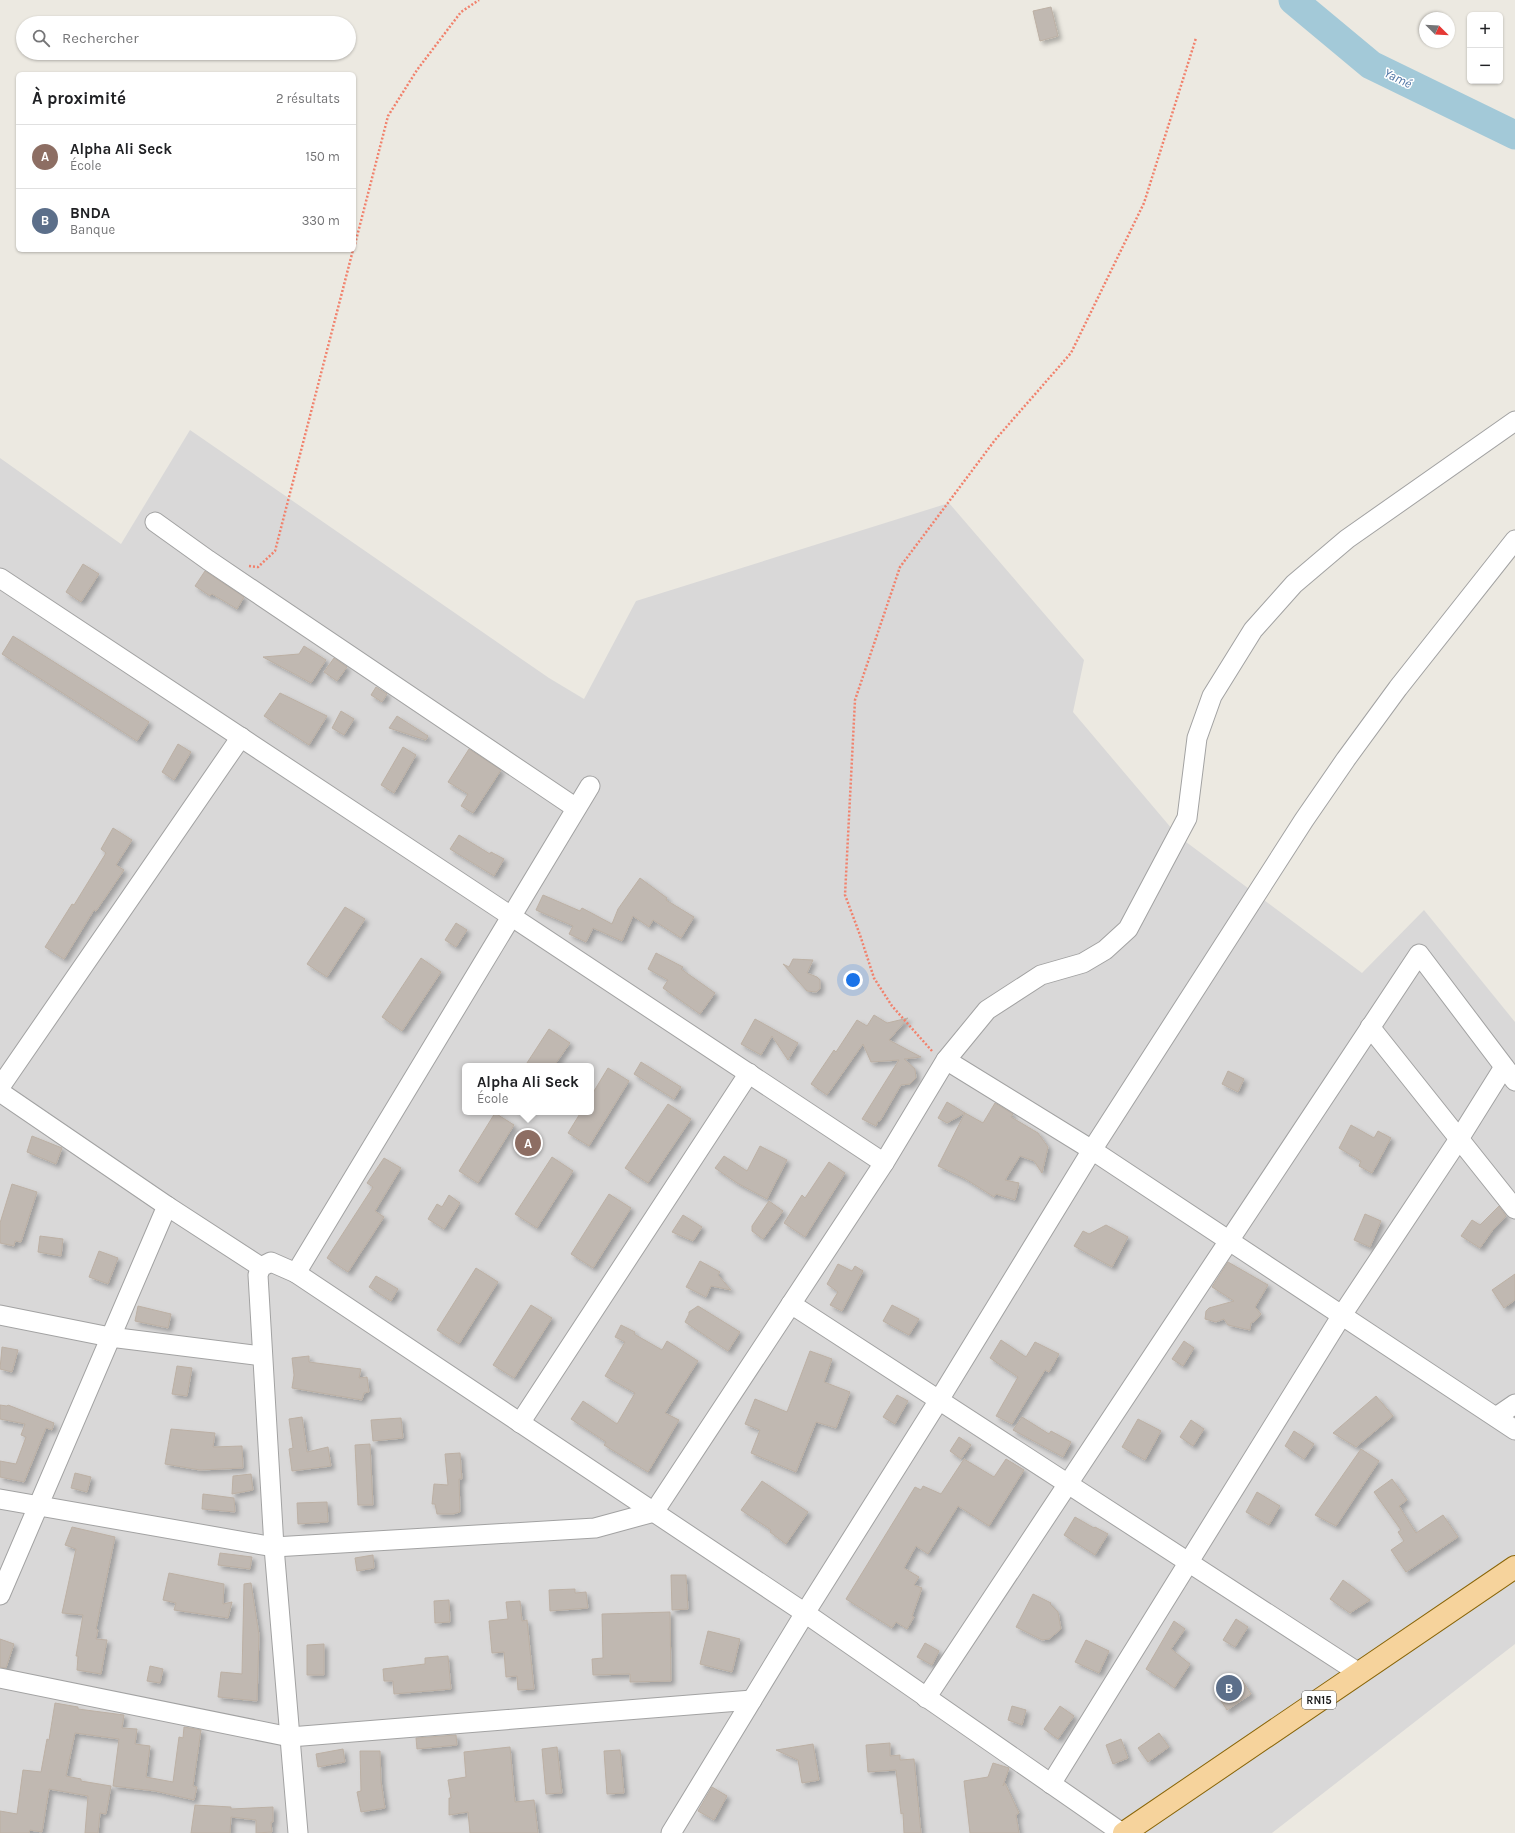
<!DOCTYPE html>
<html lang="fr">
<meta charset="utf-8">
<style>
:root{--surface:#fff;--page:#f2f2f2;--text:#202124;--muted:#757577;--line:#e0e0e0;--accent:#ba140b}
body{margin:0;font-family:Karla,sans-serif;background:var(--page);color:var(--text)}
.controls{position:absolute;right:12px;top:12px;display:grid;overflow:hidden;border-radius:6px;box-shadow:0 1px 3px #0004}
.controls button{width:36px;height:36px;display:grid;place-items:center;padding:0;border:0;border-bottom:1px solid var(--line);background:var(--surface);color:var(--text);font:20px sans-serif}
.compass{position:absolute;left:1419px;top:12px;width:36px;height:36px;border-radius:50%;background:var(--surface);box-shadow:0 1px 3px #0004;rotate:114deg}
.you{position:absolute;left:853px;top:980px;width:14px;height:14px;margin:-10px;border:3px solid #fff;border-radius:50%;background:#1a73e8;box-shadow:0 0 0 6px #1a73e833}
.badge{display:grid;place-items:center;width:26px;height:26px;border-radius:50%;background:var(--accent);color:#fff;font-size:13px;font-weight:700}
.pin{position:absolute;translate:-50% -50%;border:2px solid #fff;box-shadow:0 1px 4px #0006}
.popup{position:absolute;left:462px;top:1063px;width:132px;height:52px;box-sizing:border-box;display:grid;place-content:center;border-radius:6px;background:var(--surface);filter:drop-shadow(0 1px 3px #0005);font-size:13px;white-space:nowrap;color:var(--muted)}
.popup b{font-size:15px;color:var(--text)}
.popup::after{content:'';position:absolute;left:50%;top:100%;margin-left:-8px;border:8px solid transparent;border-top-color:var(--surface)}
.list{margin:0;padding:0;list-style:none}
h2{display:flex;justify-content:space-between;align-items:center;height:52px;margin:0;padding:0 16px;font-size:17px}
h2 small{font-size:13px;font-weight:400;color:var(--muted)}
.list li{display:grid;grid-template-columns:26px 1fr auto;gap:12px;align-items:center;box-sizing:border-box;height:64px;padding:0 16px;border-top:1px solid var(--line)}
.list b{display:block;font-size:15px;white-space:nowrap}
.list p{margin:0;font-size:13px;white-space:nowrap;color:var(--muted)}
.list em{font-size:13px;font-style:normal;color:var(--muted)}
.icon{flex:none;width:22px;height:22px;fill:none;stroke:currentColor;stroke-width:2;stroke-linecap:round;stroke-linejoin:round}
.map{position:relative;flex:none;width:1515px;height:1833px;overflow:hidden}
.search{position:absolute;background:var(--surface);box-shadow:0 1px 3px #0004;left:16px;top:16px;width:340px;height:44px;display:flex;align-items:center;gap:10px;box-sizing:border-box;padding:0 14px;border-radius:22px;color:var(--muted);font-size:15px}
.panel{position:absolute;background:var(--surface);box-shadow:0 1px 3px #0004;left:16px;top:72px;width:340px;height:180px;border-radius:6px}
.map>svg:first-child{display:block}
.residential{fill:#d9d8d8;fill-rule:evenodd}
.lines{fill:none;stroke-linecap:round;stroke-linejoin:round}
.river{stroke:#a3c9d8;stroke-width:29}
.building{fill:#c0b8b1;stroke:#bcb0a4;filter:url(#shadow)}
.minor-casing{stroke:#a2a2a2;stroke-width:21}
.primary-casing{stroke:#896508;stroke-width:24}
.path{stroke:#f1816c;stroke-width:2.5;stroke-dasharray:2 2;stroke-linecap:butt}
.minor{stroke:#fff;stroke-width:19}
.primary{stroke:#f6d39c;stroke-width:22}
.labels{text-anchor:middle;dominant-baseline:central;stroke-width:3;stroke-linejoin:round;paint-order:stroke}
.shield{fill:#fff;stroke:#5f5f5f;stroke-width:1}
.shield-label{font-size:11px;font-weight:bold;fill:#1b1b1b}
.water-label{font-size:13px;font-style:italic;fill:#4e74a4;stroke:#fff}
</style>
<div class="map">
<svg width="1515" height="1833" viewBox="0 0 1515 1833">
<defs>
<filter id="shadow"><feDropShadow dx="3.5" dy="3.5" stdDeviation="2" flood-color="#0004"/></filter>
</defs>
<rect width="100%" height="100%" fill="#ece9e1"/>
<path class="residential" d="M190,430L549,678L584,699L636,601L949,503L1084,660L1073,712L1178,836L1362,973L1424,910L1515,1022V1644L1272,1833H0V458L121,544ZM465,1066H591V1112H465Z"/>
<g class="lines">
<polyline class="river" points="1293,0 1371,65 1515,135"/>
</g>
<g class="building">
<polygon points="1051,7 1058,36 1040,41 1033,11"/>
<polygon points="83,564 99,574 81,602 66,592"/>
<polygon points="205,571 244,597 237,609 212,594 210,596 195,586"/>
<polygon points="13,636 149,722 137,741 2,654"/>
<polygon points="304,646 326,660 311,683 263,657 299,654"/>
<polygon points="334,658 347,667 337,681 324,672"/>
<polygon points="376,687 387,694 382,702 371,695"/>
<polygon points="280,693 327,716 309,745 264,716"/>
<polygon points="341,711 354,719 344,735 332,728"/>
<polygon points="397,716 428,736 426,740 389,728"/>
<polygon points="178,744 191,752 174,780 162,772"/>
<polygon points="403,747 416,755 394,793 381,785"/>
<polygon points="469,749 501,770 473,813 461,806 468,794 448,782"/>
<polygon points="113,828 132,840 116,865 124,870 96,911 94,910 64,959 45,947 72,904 74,905 106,853 101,849"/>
<polygon points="459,835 490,854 491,852 504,859 494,876 450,849"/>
<polygon points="640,878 667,898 666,900 694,917 681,938 653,920 649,927 633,916 622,941 593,928 586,942 569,934 573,926 536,910 543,895 580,911 582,908 612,924 618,909"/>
<polygon points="345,907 365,919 327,977 307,964"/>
<polygon points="456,923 467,930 456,947 445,940"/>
<polygon points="656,953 683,967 681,969 715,993 700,1014 663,988 668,980 648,969"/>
<polygon points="421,958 441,972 402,1031 382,1017"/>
<polygon points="793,959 813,960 807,973 817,977 820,980 820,989 816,992 807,991 783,964 789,967"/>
<polygon points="874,1015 887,1023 908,1018 889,1040 921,1057 904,1059 915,1069 916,1078 910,1084 901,1085 880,1121 878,1121 876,1126 862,1119 899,1060 871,1062 863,1044 827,1095 811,1084 834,1050 836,1052 857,1020 867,1026"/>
<polygon points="755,1019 798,1043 788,1060 772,1036 761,1055 741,1044"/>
<polygon points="549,1029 570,1043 554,1066 525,1066"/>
<polygon points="641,1062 681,1087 674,1099 634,1074"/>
<polygon points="608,1068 629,1081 589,1146 568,1133 581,1112 591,1112 591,1096"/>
<polygon points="1228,1071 1244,1079 1238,1092 1222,1084"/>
<polygon points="947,1102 965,1113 947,1123 938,1118"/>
<polygon points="995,1103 1013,1114 1011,1117 1038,1133 1048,1147 1042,1173 1034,1161 1020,1156 1005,1180 1019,1183 1015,1200 996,1194 994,1197 964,1178 938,1166 965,1113 983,1123"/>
<polygon points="668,1104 691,1119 648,1183 625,1168"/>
<polygon points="495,1113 514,1125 478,1183 459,1171"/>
<polygon points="1351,1125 1374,1138 1378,1131 1391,1138 1372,1173 1359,1166 1361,1161 1339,1148"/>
<polygon points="32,1136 62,1148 56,1164 27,1152"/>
<polygon points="760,1146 787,1160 767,1199 737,1183 715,1168 724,1156 747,1171"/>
<polygon points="552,1157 573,1171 537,1228 515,1214"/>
<polygon points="384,1158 401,1168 375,1211 384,1217 348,1272 327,1258 373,1187 367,1183"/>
<polygon points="829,1162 845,1173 805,1237 784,1223 802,1195 805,1198"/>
<polygon points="12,1184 37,1192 21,1242 15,1241 14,1246 0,1243 0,1223"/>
<polygon points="609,1194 631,1208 593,1268 571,1254"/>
<polygon points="449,1195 460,1203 444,1229 428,1219 437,1204 442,1207"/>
<polygon points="769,1201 783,1211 763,1239 752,1231 752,1226"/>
<polygon points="1499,1206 1506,1216 1492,1231 1480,1248 1461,1236 1472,1220 1480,1225"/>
<polygon points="1365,1214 1381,1221 1370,1247 1354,1240"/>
<polygon points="683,1215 702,1227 693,1241 672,1232"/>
<polygon points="1106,1225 1128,1237 1112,1267 1074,1246 1083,1231 1089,1234"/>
<polygon points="40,1236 63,1239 61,1256 38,1252"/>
<polygon points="99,1251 118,1258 108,1284 89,1277"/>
<polygon points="700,1261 720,1272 718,1275 731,1290 711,1286 706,1297 686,1287"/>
<polygon points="1228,1262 1268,1285 1255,1307 1261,1314 1255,1321 1251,1323 1250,1330 1228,1325 1224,1319 1216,1322 1205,1319 1206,1311 1209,1308 1234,1301 1212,1287"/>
<polygon points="838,1264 852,1271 855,1266 863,1271 842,1311 830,1305 838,1292 827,1284"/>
<polygon points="476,1268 498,1282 459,1344 437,1330"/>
<polygon points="1515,1274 1515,1300 1504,1308 1492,1290"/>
<polygon points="376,1276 398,1289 391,1301 369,1287"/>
<polygon points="531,1305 552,1318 514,1378 493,1365"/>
<polygon points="892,1305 919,1319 909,1335 883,1321"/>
<polygon points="138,1306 171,1314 168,1328 135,1321"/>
<polygon points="698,1306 740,1332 728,1351 685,1322 689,1314 689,1312"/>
<polygon points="621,1325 635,1332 634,1334 662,1350 667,1341 698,1361 665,1413 679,1420 648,1472 604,1445 606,1442 571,1419 583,1401 617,1424 635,1393 605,1376 625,1342 615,1337"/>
<polygon points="1001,1340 1026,1357 1035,1342 1059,1354 1049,1372 1045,1370 1012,1424 996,1416 1018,1377 990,1358"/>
<polygon points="1184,1341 1194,1348 1183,1366 1172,1359"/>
<polygon points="2,1347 18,1350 12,1372 0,1369"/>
<polygon points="810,1351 832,1359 824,1382 850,1392 836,1428 816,1422 796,1472 751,1453 760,1430 745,1424 755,1399 787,1412"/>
<polygon points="309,1356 309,1362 361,1369 359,1378 367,1377 369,1392 364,1393 362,1400 292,1388 294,1375 292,1358"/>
<polygon points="177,1366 192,1368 187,1396 172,1394"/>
<polygon points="897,1395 908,1401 895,1424 883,1417"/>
<polygon points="1376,1396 1393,1416 1356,1447 1333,1433"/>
<polygon points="0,1405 7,1406 8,1405 54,1423 52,1430 46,1428 24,1482 0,1477 0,1461 16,1464 26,1437 21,1435 25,1424 0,1419"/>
<polygon points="302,1417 307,1452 328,1447 331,1466 292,1471 289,1449 293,1448 289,1419"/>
<polygon points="1022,1417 1049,1434 1051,1431 1071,1442 1063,1457 1013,1430"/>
<polygon points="401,1418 403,1438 373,1441 371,1420"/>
<polygon points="1138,1419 1161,1431 1145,1460 1122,1447"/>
<polygon points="1191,1420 1204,1429 1193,1446 1180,1437"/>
<polygon points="171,1429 215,1433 213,1447 242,1446 243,1468 200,1470 165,1464"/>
<polygon points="1294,1431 1314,1444 1304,1459 1285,1446"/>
<polygon points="959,1437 971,1445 961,1459 950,1451"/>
<polygon points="370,1444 373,1505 358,1505 355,1445"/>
<polygon points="1361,1449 1379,1461 1336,1526 1315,1515"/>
<polygon points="460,1453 462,1479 459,1479 460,1512 453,1514 437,1514 435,1504 432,1504 434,1484 448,1485 445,1454"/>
<polygon points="964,1459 994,1477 1006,1459 1024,1470 989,1526 958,1506 928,1554 916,1546 904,1568 919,1577 914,1585 922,1588 912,1616 914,1617 907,1629 896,1622 892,1628 846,1599 915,1487 921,1490 923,1486 941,1494"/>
<polygon points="75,1473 91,1477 87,1492 71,1488"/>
<polygon points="251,1474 253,1490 232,1494 233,1476"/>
<polygon points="1392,1479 1407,1500 1399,1506 1416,1533 1443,1515 1458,1537 1406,1572 1391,1550 1404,1541 1398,1532 1401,1530 1374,1492"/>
<polygon points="762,1481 808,1512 786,1544 770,1532 771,1530 741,1510"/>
<polygon points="1257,1492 1280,1506 1269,1525 1246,1512"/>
<polygon points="203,1494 234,1498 235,1512 202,1509"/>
<polygon points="327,1502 328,1522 298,1524 297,1503"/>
<polygon points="1075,1517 1094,1528 1095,1527 1108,1534 1095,1555 1064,1535"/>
<polygon points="72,1527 115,1537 96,1629 98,1630 96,1639 107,1640 101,1674 77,1670 78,1656 76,1656 83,1615 62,1613 76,1549 65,1545"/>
<polygon points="220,1553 252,1557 250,1569 218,1565"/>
<polygon points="373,1555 374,1568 357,1571 355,1558"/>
<polygon points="169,1573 224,1584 223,1604 232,1602 228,1618 174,1610 176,1603 163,1600"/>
<polygon points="671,1575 686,1575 688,1609 672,1610"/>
<polygon points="1343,1580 1370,1600 1350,1613 1330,1599"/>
<polygon points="251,1583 259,1635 257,1701 218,1697 221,1672 242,1674 244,1584"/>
<polygon points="575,1589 575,1593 586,1592 588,1608 550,1611 549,1590"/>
<polygon points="1033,1594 1051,1603 1050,1604 1058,1612 1061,1629 1049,1639 1042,1640 1016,1627"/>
<polygon points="449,1600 450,1622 435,1623 434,1601"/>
<polygon points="520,1601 522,1621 527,1620 534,1689 518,1690 517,1676 506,1677 504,1652 492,1653 489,1621 508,1619 506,1602"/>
<polygon points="670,1612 671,1681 630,1682 630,1674 593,1675 592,1659 603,1658 602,1614"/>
<polygon points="1236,1619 1248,1627 1235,1647 1223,1640"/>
<polygon points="1174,1621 1185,1629 1171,1649 1190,1664 1174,1688 1164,1680 1146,1669"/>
<polygon points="708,1631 740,1639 732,1672 700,1664"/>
<polygon points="0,1639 14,1644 6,1668 0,1667"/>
<polygon points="1086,1640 1109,1651 1099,1673 1075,1662"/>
<polygon points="925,1643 939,1651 932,1665 917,1657"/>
<polygon points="324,1644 324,1675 307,1675 307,1645"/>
<polygon points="448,1656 451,1689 394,1694 393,1681 384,1681 383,1669 425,1664 425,1658"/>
<polygon points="150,1666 163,1669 160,1683 147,1681"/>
<polygon points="1242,1680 1251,1694 1227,1710 1218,1696"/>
<polygon points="55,1703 78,1707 78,1709 124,1715 122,1728 137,1729 135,1744 150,1746 146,1777 173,1782 179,1737 183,1738 184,1727 201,1730 193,1786 197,1787 194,1800 155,1791 113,1786 119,1739 75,1733 66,1776 81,1779 81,1781 111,1786 106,1814 100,1813 98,1833 85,1833 88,1796 49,1789 42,1832 30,1830 29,1833 0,1833 0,1811 17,1814 23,1770 41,1772 47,1739 49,1740"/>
<polygon points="1012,1706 1026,1710 1022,1725 1008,1720"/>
<polygon points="1060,1706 1074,1716 1058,1739 1044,1729"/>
<polygon points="1159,1733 1169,1747 1148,1762 1138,1748"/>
<polygon points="456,1735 457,1745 417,1749 416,1738"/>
<polygon points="1121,1739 1128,1758 1113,1764 1106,1745"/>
<polygon points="890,1743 890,1756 900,1755 900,1760 914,1759 921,1833 904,1833 903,1813 901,1814 896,1770 868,1772 866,1745"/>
<polygon points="813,1744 819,1780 802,1783 798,1760 776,1750"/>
<polygon points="510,1747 515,1802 534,1800 538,1833 470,1833 468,1812 449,1815 449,1798 451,1798 448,1780 466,1777 464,1752"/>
<polygon points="557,1747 562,1793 546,1794 542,1749"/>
<polygon points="343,1749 345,1762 318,1767 316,1754"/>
<polygon points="620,1750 624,1793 607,1794 604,1751"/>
<polygon points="360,1751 380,1751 381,1781 385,1808 361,1812 357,1792 361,1791"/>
<polygon points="993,1763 1009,1768 1003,1786 1005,1783 1019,1813 1016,1815 1019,1833 970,1833 964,1781 988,1777"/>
<polygon points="712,1787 727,1796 714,1820 698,1811"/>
<polygon points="195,1805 231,1807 231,1809 273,1807 273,1822 271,1822 272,1832 256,1833 256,1820 231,1817 230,1833 191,1833"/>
</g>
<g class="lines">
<g class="minor-casing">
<g id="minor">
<polyline points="155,522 208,560 576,808"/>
<polyline points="0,578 884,1163"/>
<polyline points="1370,1027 1515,1209"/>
<polyline points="946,1060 1092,1150 1515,1430"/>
<polyline points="0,1087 241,737"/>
<polyline points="0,1092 167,1206 261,1267"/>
<polyline points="296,1273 590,786"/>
<polyline points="791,1304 1359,1673"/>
<polyline points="0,1315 110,1337 262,1356"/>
<polyline points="1496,1417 1515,1404"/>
<polyline points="520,1423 749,1073"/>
<polyline points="0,1499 274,1547 595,1528 654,1512 884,1163 946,1060 987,1010 1041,975 1083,963 1105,950 1128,929 1187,818 1197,738 1212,696 1253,630 1294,584 1347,539 1515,421"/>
<polyline points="0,1595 167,1206"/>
<polyline points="0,1678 290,1737 752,1700"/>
<polyline points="926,1698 1419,954 1515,1081"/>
<polyline points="1051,1784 1342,1315 1459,1139 1504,1067"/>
<polyline points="298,1833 274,1547 258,1275 261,1267 271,1262 296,1273 805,1613 1122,1833"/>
<polyline points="671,1833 805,1613 939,1400 1092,1150 1304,820 1346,759 1398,688 1515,540"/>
</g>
</g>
<g class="primary-casing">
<polyline id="primary" points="1124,1833 1515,1567"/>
</g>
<g class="path">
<polyline points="354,248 388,116 417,70 461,12 479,0"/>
<polyline points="249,566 258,567 275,551 353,250"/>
<polyline points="932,1051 892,1006 874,978 860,935 845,895 855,700 900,567 995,440 1071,353 1144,203 1196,38"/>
</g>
<use href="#minor" class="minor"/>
<use href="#primary" class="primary"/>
</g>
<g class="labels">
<rect class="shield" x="1302" y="1691" width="34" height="18" rx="3"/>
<g class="shield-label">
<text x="1319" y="1700">RN15</text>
</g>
<g class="water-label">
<text transform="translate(1398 78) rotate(26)">Yamé</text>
</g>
</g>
</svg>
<div class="controls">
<button>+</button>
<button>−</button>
</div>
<svg class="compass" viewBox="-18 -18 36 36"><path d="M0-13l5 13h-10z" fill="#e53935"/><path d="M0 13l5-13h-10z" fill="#757577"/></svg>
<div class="you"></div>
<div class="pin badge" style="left:528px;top:1143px;background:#8d6e63">A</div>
<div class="popup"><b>Alpha Ali Seck</b>École</div>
<div class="pin badge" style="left:1229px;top:1688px;background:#5c6f8a">B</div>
<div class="search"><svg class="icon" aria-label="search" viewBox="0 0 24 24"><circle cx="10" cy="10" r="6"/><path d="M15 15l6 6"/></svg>Rechercher</div>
<section class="panel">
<h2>À proximité<small>2 résultats</small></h2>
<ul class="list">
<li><span class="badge" style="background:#8d6e63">A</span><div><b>Alpha Ali Seck</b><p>École</p></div><em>150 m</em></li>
<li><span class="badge" style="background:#5c6f8a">B</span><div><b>BNDA</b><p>Banque</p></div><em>330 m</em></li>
</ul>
</section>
</div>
